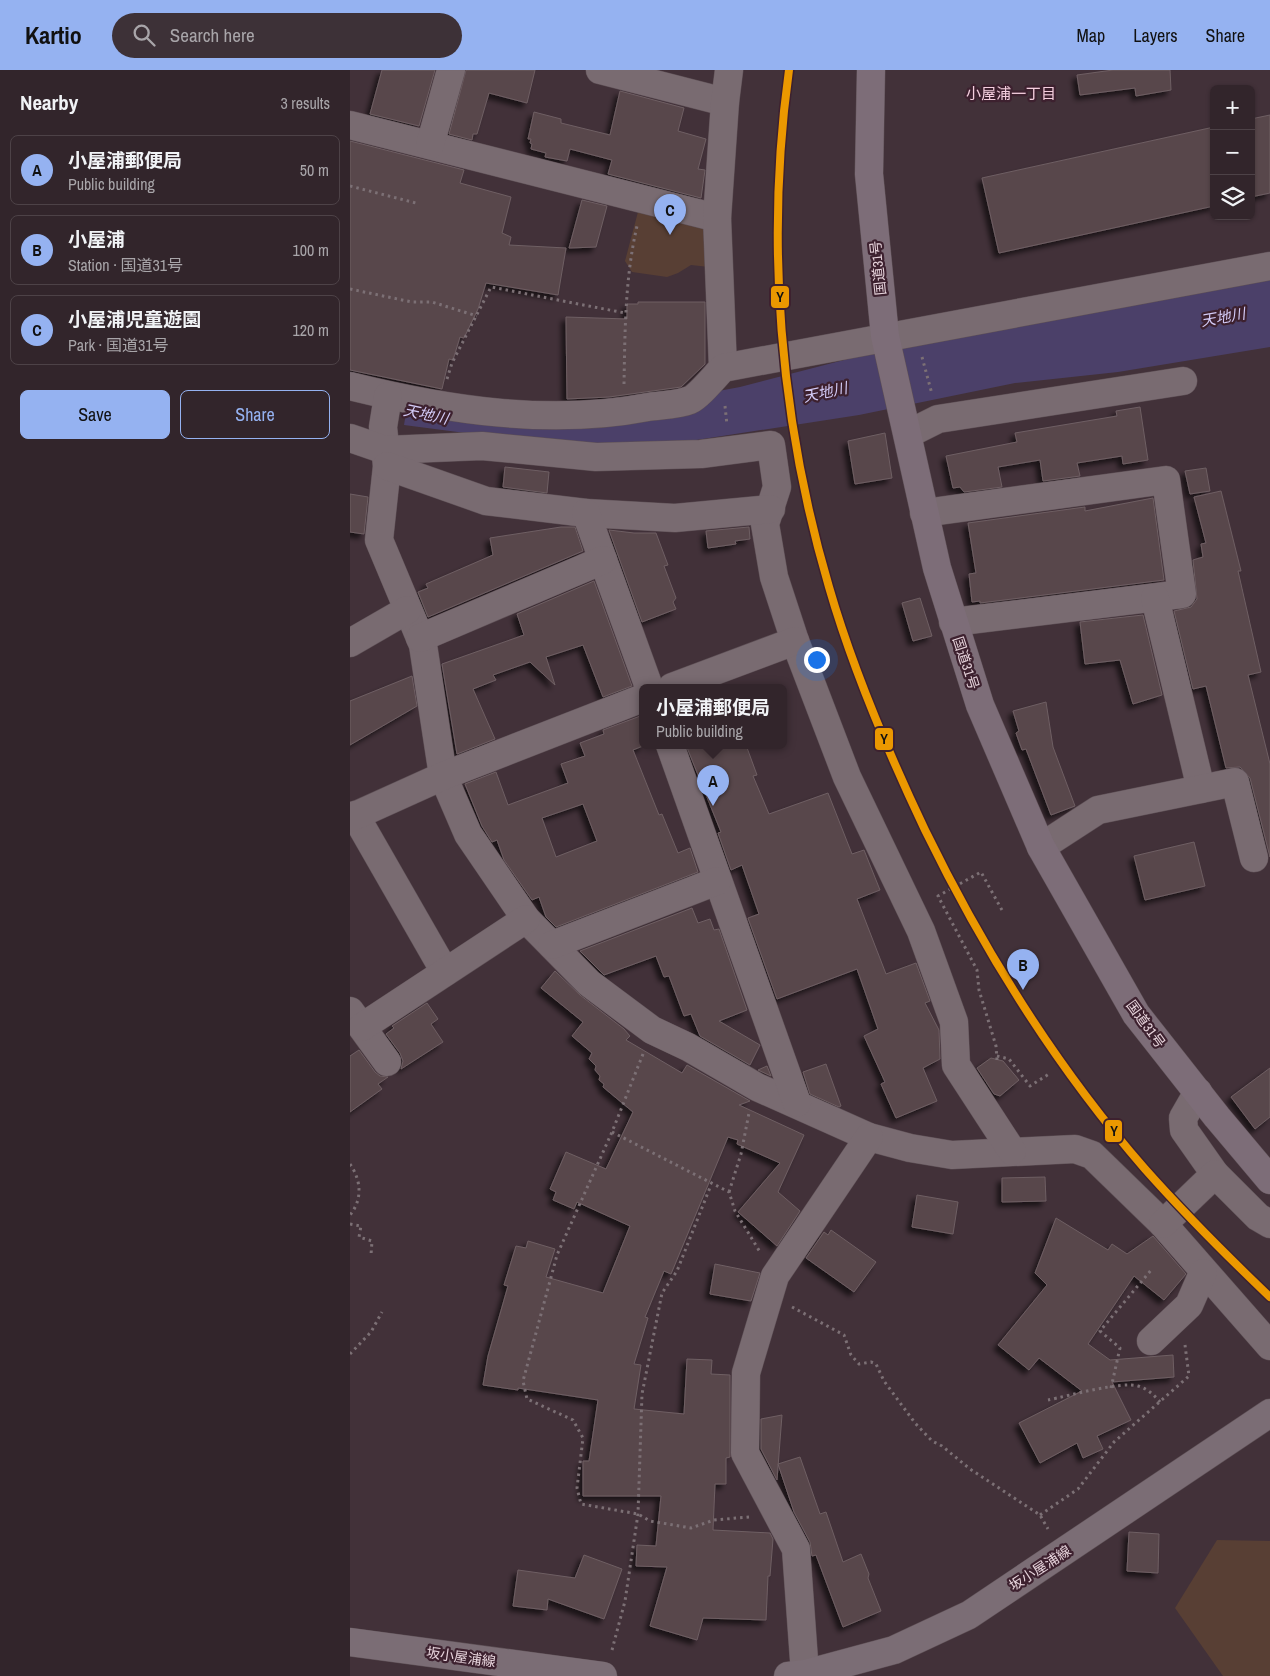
<!DOCTYPE html>
<meta charset="utf-8">
<style>
:root{--surface:#32252b;--page:#3d3137;--text:#f1f3f6;--muted:#a8a5a9;--line:#4d4247;--accent:#95b2f1}
body{margin:0;font-family:"Archivo Narrow","Noto Sans JP",sans-serif;background:var(--page);color:var(--text)}
.controls{position:absolute;right:15px;top:15px;display:grid;overflow:hidden;border-radius:8px;box-shadow:0 1px 4px #0004}
.controls button{width:45px;height:45px;display:grid;place-items:center;padding:0;border:0;border-bottom:1px solid var(--line);background:var(--surface);color:var(--text);font:25px sans-serif}
.you{position:absolute;left:466px;top:589px;width:18px;height:18px;margin:-12px;border:4px solid #fff;border-radius:50%;background:#1a73e8;box-shadow:0 0 0 8px #1a73e833}
.badge{display:grid;place-items:center;width:32px;height:32px;border-radius:50%;background:var(--accent);color:#111;font-size:16px;font-weight:700}
.pin{position:absolute;translate:-50% -41px;filter:drop-shadow(0 1px 2px #0008)}
.pin::after{content:'';position:absolute;top:26px;width:18px;height:15px;background:inherit;clip-path:polygon(0 0,100% 0,50% 100%)}
.popup{position:absolute;left:289px;top:614px;width:148px;height:65px;box-sizing:border-box;display:grid;place-content:center;border-radius:8px;background:var(--surface);filter:drop-shadow(0 1px 4px #0005);font-size:16px;white-space:nowrap;color:var(--muted)}
.popup b{font-size:19px;color:var(--text)}
.popup::after{content:'';position:absolute;left:50%;top:100%;margin-left:-10px;border:10px solid transparent;border-top-color:var(--surface)}
.list{margin:0;padding:0;list-style:none}
h2{display:flex;justify-content:space-between;align-items:center;height:65px;margin:0;padding:0 20px;font-size:21px}
h2 small{font-size:16px;font-weight:400;color:var(--muted)}
.list li{display:grid;grid-template-columns:32px 1fr auto;gap:15px;align-items:center;box-sizing:border-box;height:70px;margin:0 10px 10px;padding:0 10px;border:1px solid var(--line);border-radius:8px}
.list b{display:block;font-size:19px;white-space:nowrap}
.list p{margin:0;font-size:16px;white-space:nowrap;color:var(--muted)}
.list em{font-size:16px;font-style:normal;color:var(--muted)}
.actions{display:flex;gap:10px;padding:15px 20px}
.actions a{flex:1;padding:11px 0;border:1px solid var(--accent);border-radius:8px;text-align:center;font-size:18px;color:var(--accent)}
.actions .main{background:var(--accent);color:#111}
.icon{flex:none;width:28px;height:28px;fill:none;stroke:currentColor;stroke-width:2;stroke-linecap:round;stroke-linejoin:round}
.map{position:relative;flex:none;width:920px;height:1606px;overflow:hidden}
header{display:flex;align-items:center;gap:30px;box-sizing:border-box;height:70px;padding:0 25px;background:var(--accent);color:#111}
header strong{font-size:24px}
nav{display:flex;gap:28px;margin-inline-start:auto;font-size:18px}
.search{width:350px;height:45px;background:var(--page);display:flex;align-items:center;gap:12px;box-sizing:border-box;padding:0 18px;border-radius:28px;color:var(--muted);font-size:19px}
main{display:flex}
aside{flex:1;background:var(--surface)}
.map>svg:first-child{display:block}
.green{fill:#583f34}
.water{fill:#4b4069}
.building{fill:#59464b;stroke:#6e5f63;fill-rule:evenodd;filter:url(#shadow)}
.lines{fill:none;stroke-linecap:round;stroke-linejoin:round}
.minor-casing{stroke:#5d4f55;stroke-width:29}
.major-casing{stroke:#5d4f55;stroke-width:29}
.highway-casing{stroke:#5d4f55;stroke-width:29}
.path{stroke:#7c7075;stroke-width:3;stroke-dasharray:2.5 4;stroke-linecap:butt}
.minor{stroke:#796b71;stroke-width:28}
.major{stroke:#7b6d75;stroke-width:28}
.highway{stroke:#7d6d78;stroke-width:28}
.rail-1-casing{stroke:#3d212f;stroke-width:11}
.rail-1{stroke:#eb9800;stroke-width:8}
.labels{text-anchor:middle;dominant-baseline:central;stroke-width:4.5;stroke-linejoin:round;paint-order:stroke}
.street-label{font-size:14px;fill:#e7d4dc;stroke:#3d212f}
.neighbourhood-label{font-size:15px;fill:#f5cfdf;stroke:#3d212f}
.water-label{font-size:15px;font-style:italic;fill:#d3cbf7;stroke:#3d212f}
.line-badge{stroke:#3d212f;stroke-width:2}
.pale-badge-label{font-size:14px;text-anchor:middle;font-weight:bold;fill:#111}
</style>
<header>
<strong>Kartio</strong>
<div class="search"><svg class="icon" aria-label="search" viewBox="0 0 24 24"><circle cx="10" cy="10" r="6"/><path d="M15 15l6 6"/></svg>Search here</div>
<nav><a>Map</a><a>Layers</a><a>Share</a></nav>
</header>
<main>
<aside>
<h2>Nearby<small>3 results</small></h2>
<ul class="list">
<li><span class="badge">A</span><div><b>小屋浦郵便局</b><p>Public building</p></div><em>50 m</em></li>
<li><span class="badge">B</span><div><b>小屋浦</b><p>Station · 国道31号</p></div><em>100 m</em></li>
<li><span class="badge">C</span><div><b>小屋浦児童遊園</b><p>Park · 国道31号</p></div><em>120 m</em></li>
</ul>
<div class="actions"><a class="main">Save</a><a>Share</a></div>
</aside>
<div class="map">
<svg width="920" height="1606" viewBox="0 0 920 1606">
<defs>
<filter id="shadow"><feDropShadow dx="-4.5" dy="4.5" stdDeviation="2.5" flood-color="#0009"/></filter>
</defs>
<rect width="100%" height="100%" fill="#423139"/>
<g class="green">
<polygon points="288,142 359,149 359,197 341,195 328,203 317,207 282,202 275,191"/>
<polygon points="867,1470 920,1471 920,1606 873,1606 825,1538"/>
</g>
<polygon class="water" points="920,200 920,277 768,302 665,313 509,345 327,373 255,374 146,367 54,355 59,325 123,334 293,335 390,317 517,284"/>
<g class="building">
<polygon points="32,0 85,0 69,56 20,44"/>
<polygon points="116,0 185,0 177,33 139,23 127,64 123,64 122,70 99,64"/>
<polygon points="763,0 820,0 821,20 786,26 785,18 730,25 727,5"/>
<polygon points="270,21 334,38 328,61 356,69 348,99 355,100 351,128 258,104 262,90 220,79 217,91 195,87 196,83 181,79 182,74 180,73 181,69 178,69 184,42 211,49 211,53 260,65"/>
<polygon points="920,45 920,123 901,127 901,49"/>
<polygon points="864,57 864,136 649,183 632,108"/>
<polygon points="0,71 114,100 110,113 161,127 152,163 161,167 159,175 216,178 208,225 136,213 128,239 114,268 110,267 103,290 99,289 92,319 0,300"/>
<polygon points="232,130 257,136 246,177 219,178"/>
<polygon points="288,232 355,232 355,294 331,317 259,327 217,329 216,247 277,249 277,234 288,234"/>
<polygon points="790,337 798,390 773,394 772,386 727,393 730,406 693,411 690,390 648,397 652,417 614,422 610,417 603,418 596,386 667,372 665,363 767,346 766,341"/>
<polygon points="535,363 542,408 505,414 498,371"/>
<polygon points="155,397 199,402 197,423 153,417"/>
<polygon points="856,398 860,421 840,424 835,401"/>
<polygon points="871,421 891,501 888,501 911,602 898,605 920,694 920,787 900,708 890,697 876,698 856,616 843,619 824,541 841,537 847,529 843,490 853,487 851,474 856,473 844,427"/>
<polygon points="0,424 18,427 14,464 0,462"/>
<polygon points="803,428 814,510 630,533 630,531 622,532 619,504 626,503 618,453 735,437 735,441"/>
<polygon points="211,457 225,457 233,481 78,547 68,522 78,518 76,514 143,485 140,468"/>
<polygon points="399,457 400,469 385,471 386,474 358,478 356,461"/>
<polygon points="259,460 284,463 306,463 318,495 314,496 326,528 323,532 326,539 292,552"/>
<polygon points="244,511 282,616 253,627 233,575 196,587 205,615 180,592 143,605 146,610 123,619 145,669 107,684 92,594 174,565 167,544"/>
<polygon points="570,528 582,566 563,571 552,533"/>
<polygon points="793,545 812,625 783,634 770,590 735,594 730,552"/>
<polygon points="62,606 67,636 0,675 0,631"/>
<polygon points="696,632 703,677 725,736 701,745 676,679 672,680 666,663 669,661 663,641"/>
<path d="M293,645V676L283,680L309,745L312,744L328,783L340,778L348,802L206,857L196,847L189,827L182,830L154,790L147,770L142,772L132,756L115,714L146,702L158,735L218,713L211,694L235,686L230,673L254,664L253,660ZM233,734L247,771L206,787L192,748Z"/>
<polygon points="336,675 396,675 407,705 403,706 419,744 478,723 502,784 514,780 530,820 507,829 536,904 566,893 580,931 575,933 589,960 590,989 573,998 587,1031 546,1048 531,1014 535,1012 514,966 528,959 507,899 427,929 398,848 409,844 392,795 381,800 368,763 371,762"/>
<polygon points="844,772 855,816 795,830 784,786"/>
<polygon points="342,838 348,853 360,849 364,860 369,859 397,940 369,951 410,975 400,995 350,966 341,944 334,946 319,906 314,907 306,886 254,905 230,881"/>
<polygon points="205,901 230,925 274,959 280,966 276,970 332,1003 337,995 400,1031 389,1035 454,1065 428,1122 450,1141 427,1176 388,1142 430,1093 387,1074 388,1070 378,1067 321,1204 314,1201 295,1247 298,1248 284,1294 291,1295 284,1339 334,1344 337,1289 362,1290 361,1304 380,1305 380,1387 376,1388 376,1414 365,1414 363,1460 420,1463 423,1469 420,1506 418,1506 416,1550 353,1548 347,1570 300,1556 317,1497 286,1496 287,1475 306,1476 311,1426 233,1426 233,1391 239,1391 248,1330 168,1318 168,1320 133,1315 138,1286 158,1216 154,1215 166,1176 176,1178 178,1171 205,1179 196,1207 253,1223 280,1156 227,1132 224,1139 203,1130 206,1122 200,1119 216,1082 256,1099 283,1042 253,1017 254,1014 249,1010 250,1006 245,1000 246,996 239,989 242,983 222,966 233,952 191,918"/>
<polygon points="77,933 88,949 81,954 93,972 51,999 53,991 50,983 36,964 44,958 42,956"/>
<polygon points="9,980 25,1002 30,1006 38,1007 28,1014 32,1019 0,1042 0,986"/>
<polygon points="641,988 653,991 669,1010 650,1026 644,1024 627,998"/>
<polygon points="476,994 491,1036 489,1037 460,1024 453,1002"/>
<polygon points="417,996 421,1006 408,1000"/>
<polygon points="920,998 920,1047 905,1059 881,1027"/>
<polygon points="695,1107 696,1131 652,1132 652,1108"/>
<polygon points="567,1125 608,1132 603,1164 562,1157"/>
<polygon points="706,1148 758,1180 762,1174 777,1184 803,1166 836,1204 814,1230 784,1206 738,1274 760,1290 823,1285 824,1307 762,1312 781,1350 747,1366 753,1379 733,1388 727,1373 690,1393 669,1353 732,1321 689,1288 679,1300 648,1275 697,1215 685,1203"/>
<polygon points="481,1160 526,1192 504,1222 456,1188 474,1162 478,1165"/>
<polygon points="365,1194 410,1203 401,1231 360,1224"/>
<polygon points="432,1345 427,1410 411,1379 411,1349"/>
<polygon points="450,1387 470,1444 476,1442 493,1492 511,1484 519,1504 518,1508 531,1541 493,1557 466,1485 462,1486 460,1472 444,1442 428,1394"/>
<polygon points="779,1462 809,1464 808,1503 777,1501"/>
<polygon points="234,1485 272,1499 254,1549 198,1529 197,1540 163,1536 168,1500 225,1508"/>
</g>
<g class="lines">
<g class="minor-casing">
<g id="minor">
<polyline points="250,0 375,32"/>
<polyline points="0,55 367,148"/>
<polyline points="80,75 101,0"/>
<polyline points="373,298 367,148 375,32 379,0"/>
<path d="M0,316C97,340 200,356 298,337C311,335 328,335 340,330C349,326 365,306 373,298L920,196"/>
<polyline points="38,326 33,357 37,396 29,470 73,575 93,706 118,764 176,849 239,913 302,960 338,977 407,1017 519,1067 560,1078 602,1085 725,1079 742,1085 813,1154 920,1276"/>
<polyline points="558,364 588,349 833,311"/>
<polyline points="0,368 35,380 132,376 246,387 351,384 421,375 427,417 415,454 424,507 445,571 497,707 571,861 604,952 606,995 662,1081"/>
<polyline points="37,396 136,431 236,443 325,448 421,439"/>
<polyline points="236,443 299,617"/>
<polyline points="574,443 816,410 832,524 603,552"/>
<polyline points="805,528 851,719"/>
<polyline points="70,568 253,490"/>
<polyline points="0,573 57,540"/>
<polyline points="322,617 445,571"/>
<polyline points="320,675 447,1033"/>
<polyline points="5,745 95,902"/>
<polyline points="0,748 93,706 293,628"/>
<polyline points="691,777 748,740 885,712 904,788"/>
<polyline points="202,875 367,811"/>
<polyline points="0,941 37,992"/>
<polyline points="12,957 176,849"/>
<polyline points="848,1022 833,1048 834,1060 865,1104"/>
<polyline points="813,1154 865,1104 908,1147 920,1154"/>
<polyline points="801,1271 839,1235 853,1203"/>
<polyline points="455,1604 446,1479 395,1383 396,1303 425,1206 519,1067"/>
</g>
</g>
<g class="major-casing">
<g id="major">
<polyline points="0,1572 253,1606"/>
<polyline points="438,1606 455,1604 544,1580 619,1545 920,1343"/>
</g>
</g>
<g class="highway-casing">
<polyline id="highway" points="521,0 519,104 535,266 587,498 630,635 691,777 786,944 867,1047 920,1110"/>
</g>
<g class="path">
<polyline points="0,116 66,133"/>
<polyline points="0,219 62,232 82,232 127,246"/>
<polyline points="572,287 582,324"/>
<polyline points="97,309 102,293 141,217 275,243"/>
<path d="M274,314C275,260 275,208 287,156"/>
<polyline points="375,336 377,355"/>
<polyline points="293,984 262,1062 207,1185 173,1311 177,1329 223,1350 233,1368 227,1418 231,1434 288,1444 300,1451 341,1458 364,1450 399,1447"/>
<polyline points="647,986 659,989 680,1016 699,1004"/>
<polyline points="647,990 646,976 629,920 627,900 588,826 631,802 653,842"/>
<polyline points="262,1062 379,1122 385,1141 410,1182"/>
<path d="M0,1094C11,1110 13,1129 0,1145"/>
<polyline points="379,1122 391,1084 399,1043"/>
<polyline points="0,1154 11,1156 9,1167 22,1171 21,1185"/>
<polyline points="442,1237 494,1265 501,1285 509,1294 521,1292 526,1294 534,1311 565,1353 582,1371 592,1376 620,1399 690,1445 698,1459"/>
<polyline points="0,1284 21,1262 32,1242"/>
<polyline points="761,1318 770,1278 750,1261 802,1199"/>
<path d="M698,1330C718,1326 771,1311 788,1316C798,1319 804,1325 810,1332"/>
<polyline points="690,1445 728,1419 764,1372 839,1306 835,1275"/>
<polyline points="262,1580 275,1531 288,1444 292,1324 312,1223 327,1201 361,1115"/>
</g>
<use href="#minor" class="minor"/>
<use href="#major" class="major"/>
<use href="#highway" class="highway"/>
<g class="rail-1-casing">
<path id="rail-1" d="M439,0C415,172 430,351 479,517C503,600 538,682 575,760C634,881 707,998 795,1099C835,1144 877,1186 920,1227"/>
</g>
<use href="#rail-1" class="rail-1"/>
</g>
<g class="labels">
<g class="street-label">
<text transform="translate(528 198) rotate(-96)">国道31号</text>
<text transform="translate(616 593) rotate(72)">国道31号</text>
<text transform="translate(796 954) rotate(54)">国道31号</text>
<text transform="translate(690 1498) rotate(-33)">坂小屋浦線</text>
<text transform="translate(111 1587) rotate(8)">坂小屋浦線</text>
</g>
<g class="neighbourhood-label">
<text x="661" y="23">小屋浦一丁目</text>
</g>
<g class="water-label">
<text transform="translate(873 247) rotate(-10)">天地川</text>
<text transform="translate(475 322) rotate(-12)">天地川</text>
<text transform="translate(76 344) rotate(12)">天地川</text>
</g>
</g>
<g class="line-badge">
<rect x="420" y="215" width="20" height="24" rx="5" fill="#eb9800"/>
<rect x="524" y="657" width="20" height="24" rx="5" fill="#eb9800"/>
<rect x="754" y="1049" width="19" height="24" rx="5" fill="#eb9800"/>
</g>
<g class="pale-badge-label">
<text x="430" y="232">Y</text>
<text x="534" y="674">Y</text>
<text x="764" y="1066">Y</text>
</g>
</svg>
<div class="controls">
<button>+</button>
<button>−</button>
<button><svg class="icon" aria-label="layers" viewBox="0 0 24 24"><path d="M12 4l9 5-9 5-9-5zM3 14l9 5 9-5"/></svg></button>
</div>
<div class="you"></div>
<div class="pin badge" style="left:363px;top:736px">A</div>
<div class="popup"><b>小屋浦郵便局</b>Public building</div>
<div class="pin badge" style="left:673px;top:920px">B</div>
<div class="pin badge" style="left:320px;top:165px">C</div>
</div>
</main>
